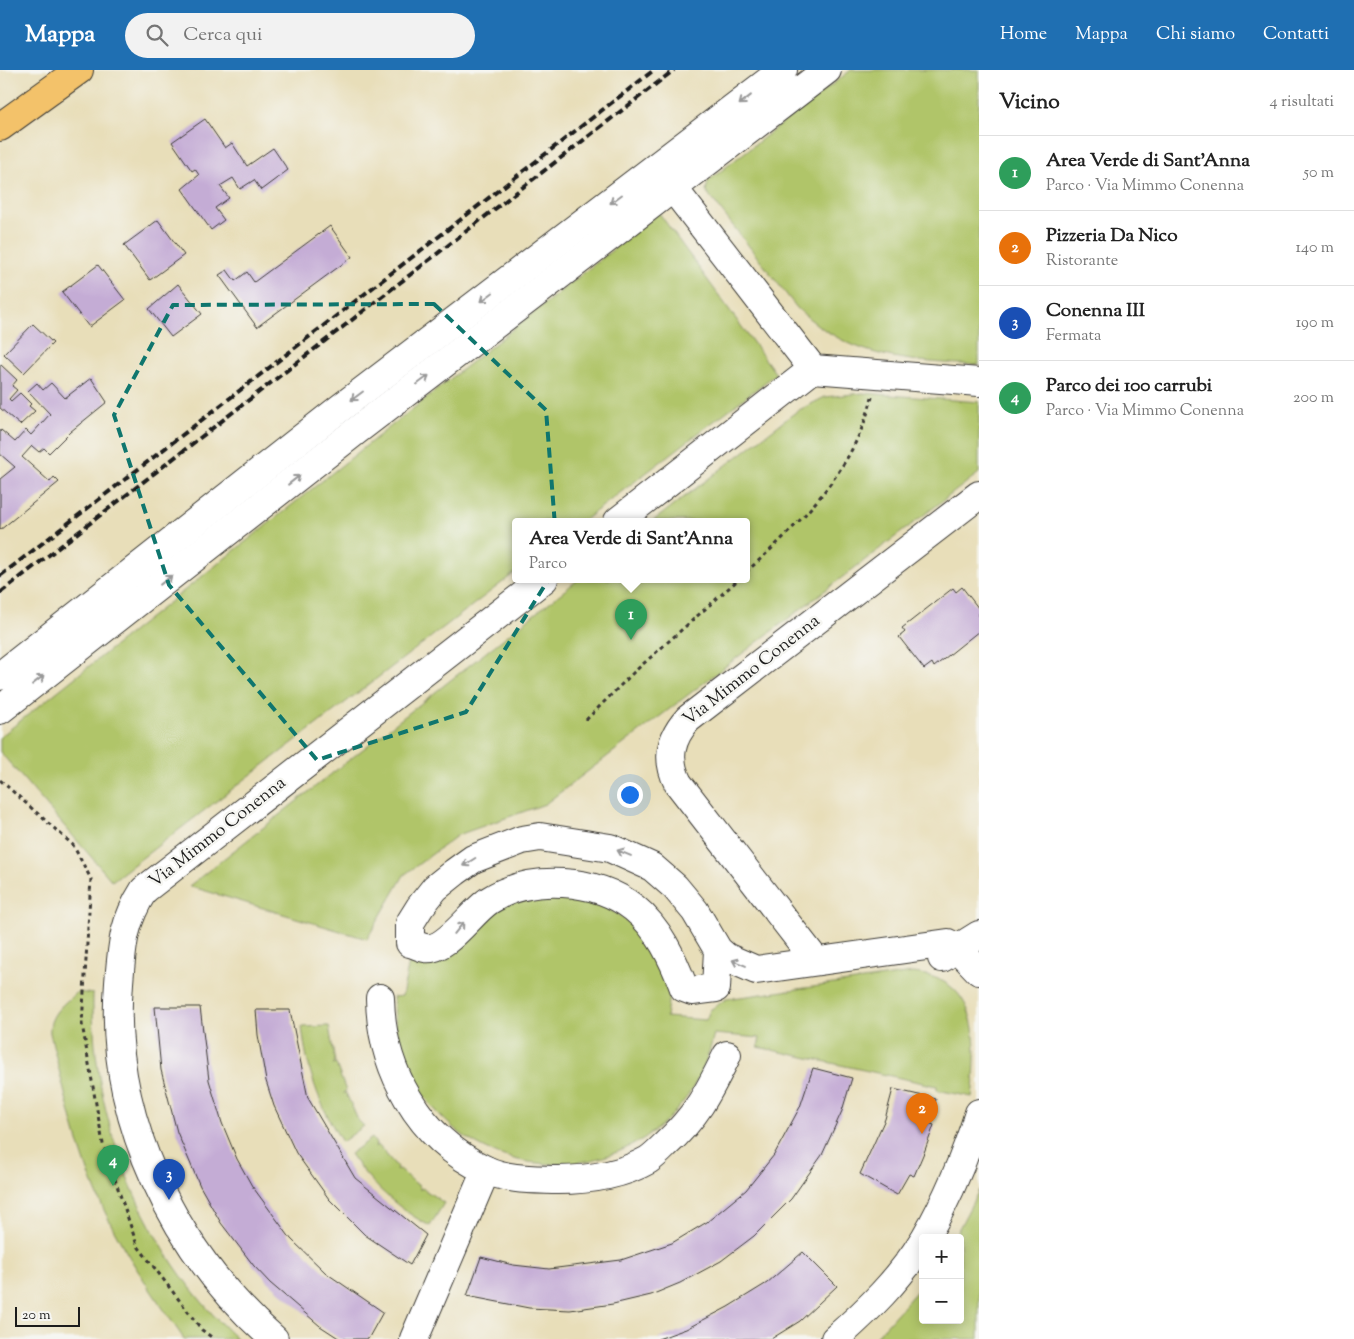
<!DOCTYPE html>
<html lang="it">
<meta charset="utf-8">
<style>
:root{--surface:#fff;--page:#f2f2f2;--text:#222;--muted:#767676;--line:#e0e0e0;--accent:#1f6fb2}
body{margin:0;font-family:"Sorts Mill Goudy",serif;background:var(--page);color:var(--text)}
.controls{position:absolute;right:15px;bottom:15px;display:grid;overflow:hidden;border-radius:5px;box-shadow:0 2px 12px #0003}
.controls button{width:45px;height:45px;display:grid;place-items:center;padding:0;border:0;border-bottom:1px solid var(--line);background:var(--surface);color:var(--text);font:25px sans-serif}
.scale{position:absolute;left:15px;bottom:12px;width:65px;box-sizing:border-box;padding-left:5px;border:2px solid #1c1c1c;border-top:0;font-size:14px;line-height:18px;white-space:nowrap;color:#1c1c1c;-webkit-text-stroke:4px #f6f6f2;paint-order:stroke}
.you{position:absolute;left:629px;top:724px;width:18px;height:18px;margin:-12px;border:4px solid #fff;border-radius:50%;background:#1a73e8;box-shadow:0 0 0 8px #1a73e833}
.badge{display:grid;place-items:center;width:32px;height:32px;border-radius:50%;background:var(--accent);color:#fff;font-size:16px;font-weight:700}
.pin{position:absolute;translate:-50% -41px;filter:drop-shadow(0 1px 2px #0008)}
.pin::after{content:'';position:absolute;top:26px;width:18px;height:15px;background:inherit;clip-path:polygon(0 0,100% 0,50% 100%)}
.popup{position:absolute;left:512px;top:448px;width:238px;height:65px;box-sizing:border-box;display:grid;place-content:center;border-radius:5px;background:var(--surface);filter:drop-shadow(0 1px 4px #0005);font-size:16px;white-space:nowrap;color:var(--muted)}
.popup b{font-size:19px;color:var(--text)}
.popup::after{content:'';position:absolute;left:50%;top:100%;margin-left:-10px;border:10px solid transparent;border-top-color:var(--surface)}
.list{margin:0;padding:0;list-style:none}
h2{display:flex;justify-content:space-between;align-items:center;height:65px;margin:0;padding:0 20px;font-size:21px}
h2 small{font-size:16px;font-weight:400;color:var(--muted)}
.list li{display:grid;grid-template-columns:32px 1fr auto;gap:15px;align-items:center;box-sizing:border-box;height:75px;padding:0 20px;border-top:1px solid var(--line)}
.list b{display:block;font-size:19px;white-space:nowrap}
.list p{margin:0;font-size:16px;white-space:nowrap;color:var(--muted)}
.list em{font-size:16px;font-style:normal;color:var(--muted)}
.icon{flex:none;width:28px;height:28px;fill:none;stroke:currentColor;stroke-width:2;stroke-linecap:round;stroke-linejoin:round}
.map{position:relative;flex:none;width:979px;height:1269px;overflow:hidden}
header{display:flex;align-items:center;gap:30px;box-sizing:border-box;height:70px;padding:0 25px;background:var(--accent);color:#fff}
header strong{font-size:24px}
nav{display:flex;gap:28px;margin-inline-start:auto;font-size:18px}
.search{width:350px;height:45px;background:var(--page);display:flex;align-items:center;gap:12px;box-sizing:border-box;padding:0 18px;border-radius:28px;color:var(--muted);font-size:19px}
main{display:flex}
aside{flex:1;background:var(--surface)}
.map>svg:first-child{display:block}
.green{fill:#b0c569;stroke:#667042}
.building{fill:#c4acd5}
.lines{fill:none;stroke-linecap:round;stroke-linejoin:round}
.minor-casing{stroke:#3b3934;stroke-width:30}
.major-casing{stroke:#3b3934;stroke-width:30}
.path{stroke:#3b3934;stroke-width:3;stroke-dasharray:4 4;stroke-linecap:butt}
.minor{stroke:#fff;stroke-width:28}
.major{stroke:#f3c26a;stroke-width:28}
.rail{stroke:#1c1c1c;stroke-width:4;stroke-dasharray:8 4;stroke-linecap:butt}
.oneway{stroke:#999}
.marked{fill:none;stroke:#0f766e;stroke-width:4;stroke-dasharray:10 6;stroke-linejoin:round}
.labels{text-anchor:middle;dominant-baseline:central;stroke-width:5;stroke-linejoin:round;paint-order:stroke}
.street-label{font-size:18px;fill:#1c1c1c;stroke:#f6f6f2}
</style>
<header>
<strong>Mappa</strong>
<div class="search"><svg class="icon" aria-label="search" viewBox="0 0 24 24"><circle cx="10" cy="10" r="6"/><path d="M15 15l6 6"/></svg>Cerca qui</div>
<nav><a>Home</a><a>Mappa</a><a>Chi siamo</a><a>Contatti</a></nav>
</header>
<main>
<div class="map">
<svg width="979" height="1269" viewBox="0 0 979 1269">
<rect width="100%" height="100%" fill="#f6f6f2"/>
<filter id="ink" filterUnits="userSpaceOnUse"><feTurbulence type="fractalNoise" baseFrequency=".02" numOctaves="2"/><feDisplacementMap in="SourceGraphic" scale="10" xChannelSelector="R" yChannelSelector="G"/><feConvolveMatrix kernelMatrix="1 2 1 2 8 2 1 2 1" color-interpolation-filters="sRGB"/></filter>
<filter id="wash" filterUnits="userSpaceOnUse"><feTurbulence type="fractalNoise" baseFrequency=".0096" numOctaves="4" result="noise"/><feDisplacementMap in="SourceGraphic" scale="20" xChannelSelector="R" yChannelSelector="G"/><feGaussianBlur stdDeviation="1.12" result="paint"/><feColorMatrix in="noise" values="0 0 0 0 0 0 0 0 0 0 0 0 0 0 0 0 0 1.4 0 .05"/><feComposite in="paint" operator="in"/></filter>
<g filter="url(#wash)">
<rect width="100%" height="100%" fill="#e8deb9"/>
<g class="green">
<path d="M851,0H979V295C906,291 853,290 797,238L706,121L708,111Z"/>
<polygon points="659,143 776,304 583,451 516,451 516,502 112,811 0,682 0,667"/>
<polygon points="863,323 979,332 979,403 545,734 458,765 404,805 367,869 189,816 579,509 746,509 746,451 653,451 797,341 825,327"/>
<path d="M555,823C602,834 637,844 658,891C662,899 667,908 668,916C670,926 667,937 666,947L706,950L710,940L726,929L913,903C979,909 979,969 972,1027L937,1020V1016L758,977L760,968L714,964C707,994 694,1022 673,1044C617,1104 519,1111 456,1060C433,1041 413,1015 403,987C396,967 395,947 393,927L402,926L410,887C459,901 453,875 483,849C504,831 529,828 555,823Z"/>
<path d="M78,922L93,924C91,1052 143,1181 237,1269H184C156,1228 126,1187 105,1142C78,1086 65,1023 50,963C48,945 65,932 78,922Z"/>
<path d="M329,956L335,992L333,994H336L346,1021L343,1023H346L358,1050L364,1056L342,1072C319,1034 307,1001 302,957Z"/>
<path d="M372,1068L376,1074L375,1077L378,1075L397,1097L396,1100L399,1099L420,1117V1120L422,1118L444,1133L430,1156C399,1140 370,1113 350,1084Z"/>
<polygon points="979,1120 979,1269 874,1269 923,1214 923,1250 960,1250 960,1168 954,1168"/>
</g>
<g id="blocks">
<g class="building">
<polygon points="205,49 225,78 232,73 247,96 273,78 288,100 261,120 254,110 240,119 233,108 220,116 229,128 215,138 224,150 211,160 182,119 199,105 195,99 192,101 172,72"/>
<polygon points="158,150 184,185 150,210 124,175"/>
<polygon points="330,156 352,187 257,257 219,205 227,200 235,211 247,202 254,212"/>
<polygon points="98,195 125,230 89,257 62,222"/>
<polygon points="178,214 202,244 171,267 149,239"/>
<polygon points="33,254 53,273 24,303 4,284"/>
<polygon points="0,294 17,310 12,316 17,320 9,329 11,331 20,323 31,334 29,336 35,341 20,355 0,338"/>
<polygon points="91,308 107,332 70,362 49,383 44,378 39,382 32,376 22,387 50,412 54,407 59,412 0,460 0,409 15,397 0,384 0,362 1,360 15,372 26,360 31,365 50,344 28,321 37,313 43,320 51,313 65,328"/>
<polygon points="962,517 979,539 979,561 934,597 932,593 924,599 899,567 905,562 902,558 953,518 956,522"/>
<polygon points="155,937 200,937 209,1010 222,1053 237,1089 252,1116 291,1169 326,1203 383,1242 368,1269 340,1269 320,1256 270,1213 254,1196 221,1153 200,1116 177,1062 161,1000"/>
<polygon points="256,940 290,940 308,1028 355,1108 426,1165 410,1195 365,1165 329,1129 296,1083 274,1036 266,1011 258,965"/>
<polygon points="813,998 852,1008 842,1041 822,1085 791,1129 754,1166 721,1191 680,1213 651,1225 613,1234 570,1240 529,1238 467,1226 481,1187 513,1195 549,1199 621,1190 672,1173 707,1152 746,1120 774,1085 800,1037"/>
<polygon points="893,1019 936,1029 929,1053 934,1055 925,1080 914,1106 909,1104 897,1125 860,1104 885,1049"/>
<polygon points="803,1182 837,1216 800,1251 771,1269 658,1269 686,1259 728,1237 767,1213"/>
</g>
</g>
</g>
<g filter="url(#ink)">
<use href="#blocks" fill-opacity="0" stroke="#3b3934" stroke-width="1"/>
<g class="lines">
<g class="minor-casing">
<g id="minor">
<polyline points="663,105 813,299 979,312"/>
<polyline points="618,451 813,299"/>
<polyline points="0,606 339,339 783,0"/>
<polyline points="0,640 356,361 827,0"/>
<path d="M718,880L716,918L692,921L684,918C673,889 659,858 634,838C596,808 531,804 490,830C472,841 446,882 425,878C420,877 415,874 410,873V853L420,837L435,818L455,802L473,789L522,770L540,767L610,778L652,797L675,817L695,841L718,880L726,887L756,900L948,873L958,879L979,901"/>
<polyline points="942,888 979,865"/>
<path d="M816,891L678,713C666,689 670,669 688,649L979,425"/>
<path d="M380,928C381,999 419,1069 486,1100C508,1110 533,1109 557,1110C588,1110 620,1106 648,1090C654,1086 660,1080 665,1075C697,1046 708,1023 727,985"/>
<path d="M925,1168C948,1128 965,1087 979,1043"/>
<path d="M274,1269C174,1182 108,1047 119,913C122,875 123,853 144,820L544,509"/>
<polyline points="414,1269 486,1100"/>
<path d="M835,1269C868,1240 900,1209 923,1171"/>
</g>
</g>
<g class="major-casing">
<polyline id="major" points="0,57 79,0"/>
</g>
<g class="path">
<path d="M746,502C799,455 855,399 872,327"/>
<polyline points="586,650 634,602 739,509"/>
<polyline points="0,710 73,775 91,809 82,954 103,1074 137,1175 202,1260 214,1269"/>
</g>
<use href="#minor" class="minor"/>
<use href="#major" class="major"/>
<g class="rail">
<polyline points="0,506 654,0"/>
<polyline points="0,523 674,0"/>
</g>
</g>
<defs><path id="oneway-shaft" d="M-6 0H5M1.5-3L5.5 0L1.5 3" fill="none" stroke-width="1.6" stroke-linecap="round" stroke-linejoin="round" transform="scale(1.25)"/></defs>
<g class="oneway">
<use href="#oneway-shaft" transform="translate(745 30) rotate(142)"/>
<use href="#oneway-shaft" transform="translate(616 129) rotate(143)"/>
<use href="#oneway-shaft" transform="translate(487 227) rotate(143)"/>
<use href="#oneway-shaft" transform="translate(423 310) rotate(-37)"/>
<use href="#oneway-shaft" transform="translate(357 326) rotate(143)"/>
<use href="#oneway-shaft" transform="translate(294 410) rotate(-38)"/>
<use href="#oneway-shaft" transform="translate(166 510) rotate(-38)"/>
<use href="#oneway-shaft" transform="translate(38 610) rotate(-38)"/>
<use href="#oneway-shaft" transform="translate(624 783) rotate(-158)"/>
<use href="#oneway-shaft" transform="translate(469 792) rotate(148)"/>
<use href="#oneway-shaft" transform="translate(459 858) rotate(-51)"/>
<use href="#oneway-shaft" transform="translate(739 893) rotate(-157)"/>
</g>
</g>
<path class="marked" d="M434,234L546,340L558,494L466,642L317,690L169,515L114,345L173,235Z"/>
<g class="labels">
<g class="street-label">
<text transform="translate(752 601) rotate(-38)">Via Mimmo Conenna</text>
<text transform="translate(218 763) rotate(-38)">Via Mimmo Conenna</text>
</g>
</g>
</svg>
<div class="controls">
<button>+</button>
<button>−</button>
</div>
<div class="scale">20 m</div>
<div class="you"></div>
<div class="pin badge" style="left:631px;top:570px;background:#2e9e5b">1</div>
<div class="popup"><b>Area Verde di Sant'Anna</b>Parco</div>
<div class="pin badge" style="left:922px;top:1064px;background:#e8710a">2</div>
<div class="pin badge" style="left:169px;top:1130px;background:#1a4fb4">3</div>
<div class="pin badge" style="left:113px;top:1116px;background:#2e9e5b">4</div>
</div>
<aside>
<h2>Vicino<small>4 risultati</small></h2>
<ul class="list">
<li><span class="badge" style="background:#2e9e5b">1</span><div><b>Area Verde di Sant'Anna</b><p>Parco · Via Mimmo Conenna</p></div><em>50 m</em></li>
<li><span class="badge" style="background:#e8710a">2</span><div><b>Pizzeria Da Nico</b><p>Ristorante</p></div><em>140 m</em></li>
<li><span class="badge" style="background:#1a4fb4">3</span><div><b>Conenna III</b><p>Fermata</p></div><em>190 m</em></li>
<li><span class="badge" style="background:#2e9e5b">4</span><div><b>Parco dei 100 carrubi</b><p>Parco · Via Mimmo Conenna</p></div><em>200 m</em></li>
</ul>
</aside>
</main>
